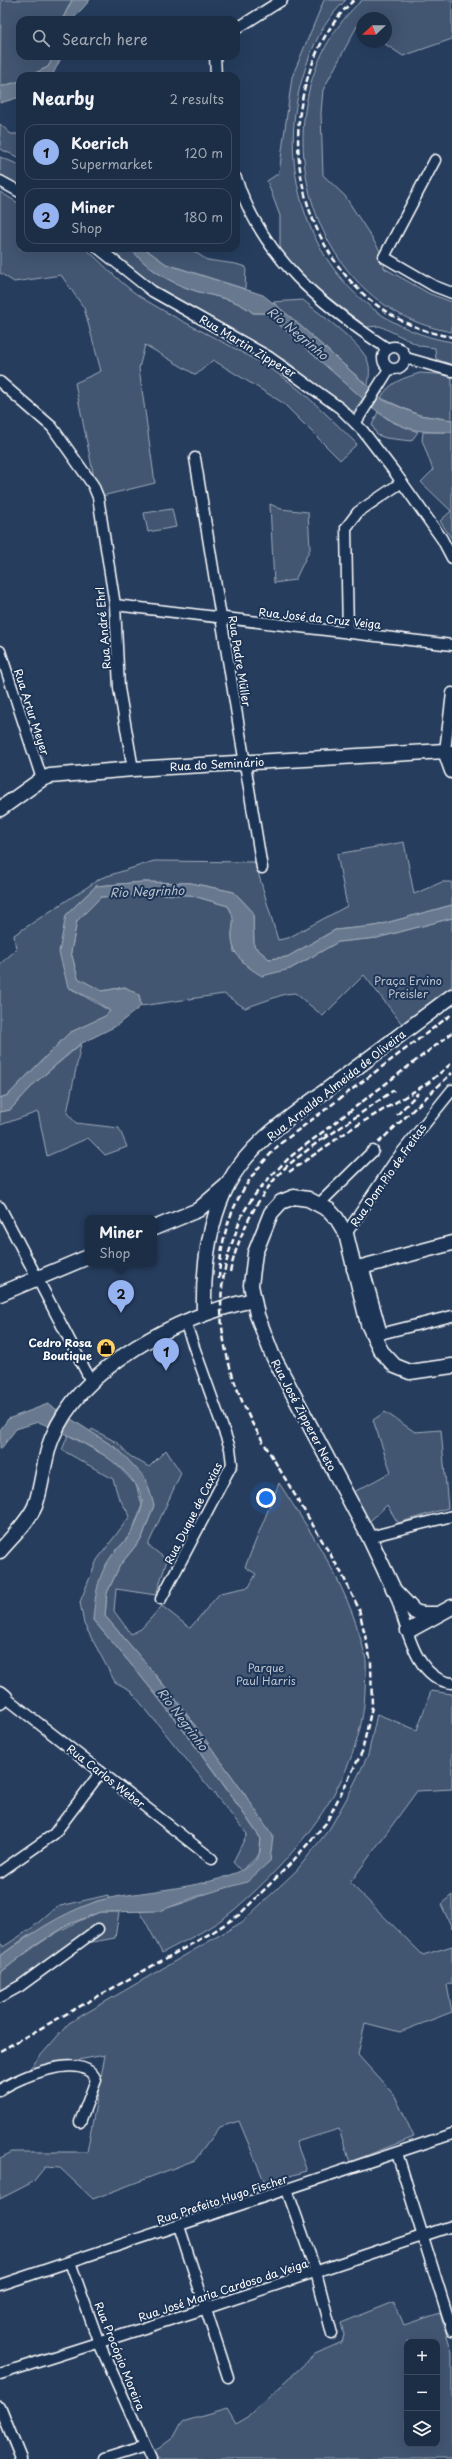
<!DOCTYPE html>
<meta charset="utf-8">
<style>
:root{--surface:#1c2e46;--page:#25364d;--text:#f1f3f6;--muted:#a0a8b3;--line:#3a4a5f;--accent:#95b2f1}
body{margin:0;font-family:"Playpen Sans",sans-serif;background:var(--page);color:var(--text)}
.controls{position:absolute;right:12px;bottom:12px;display:grid;overflow:hidden;border-radius:8px;box-shadow:0 4px 16px #0002}
.controls button{width:36px;height:36px;display:grid;place-items:center;padding:0;border:0;border-bottom:1px solid var(--line);background:var(--surface);color:var(--text);font:20px sans-serif}
.compass{position:absolute;left:356px;top:12px;width:36px;height:36px;border-radius:50%;background:var(--surface);box-shadow:0 4px 16px #0002;rotate:248deg}
.you{position:absolute;left:266px;top:1498px;width:14px;height:14px;margin:-10px;border:3px solid #fff;border-radius:50%;background:#1a73e8;box-shadow:0 0 0 6px #1a73e833}
.badge{display:grid;place-items:center;width:26px;height:26px;border-radius:50%;background:var(--accent);color:#111;font-size:13px;font-weight:700}
.pin{position:absolute;translate:-50% -33px;filter:drop-shadow(0 1px 2px #0008)}
.pin::after{content:'';position:absolute;top:21px;width:14px;height:12px;background:inherit;clip-path:polygon(0 0,100% 0,50% 100%)}
.popup{position:absolute;left:85px;top:1215px;width:72px;height:52px;box-sizing:border-box;display:grid;place-content:center;border-radius:8px;background:var(--surface);filter:drop-shadow(0 1px 3px #0005);font-size:13px;white-space:nowrap;color:var(--muted)}
.popup b{font-size:15px;color:var(--text)}
.popup::after{content:'';position:absolute;left:50%;top:100%;margin-left:-8px;border:8px solid transparent;border-top-color:var(--surface)}
.list{margin:0;padding:0;list-style:none}
h2{display:flex;justify-content:space-between;align-items:center;height:52px;margin:0;padding:0 16px;font-size:17px}
h2 small{font-size:13px;font-weight:400;color:var(--muted)}
.list li{display:grid;grid-template-columns:26px 1fr auto;gap:12px;align-items:center;box-sizing:border-box;height:56px;margin:0 8px 8px;padding:0 8px;border:1px solid var(--line);border-radius:12px}
.list b{display:block;font-size:15px;white-space:nowrap}
.list p{margin:0;font-size:13px;white-space:nowrap;color:var(--muted)}
.list em{font-size:13px;font-style:normal;color:var(--muted)}
.icon{flex:none;width:22px;height:22px;fill:none;stroke:currentColor;stroke-width:2;stroke-linecap:round;stroke-linejoin:round}
.map{position:relative;flex:none;width:452px;height:2459px;overflow:hidden}
.search{position:absolute;background:var(--surface);box-shadow:0 4px 16px #0002;left:16px;top:16px;width:224px;height:44px;display:flex;align-items:center;gap:10px;box-sizing:border-box;padding:0 14px;border-radius:12px;color:var(--muted);font-size:15px}
.panel{position:absolute;background:var(--surface);box-shadow:0 4px 16px #0002;left:16px;top:72px;width:224px;height:180px;border-radius:12px}
.map>svg:first-child{display:block}
.green{fill:#425672;stroke:#a0aab8;fill-rule:evenodd}
.water{fill:#67788e;stroke:#a4aebb}
.lines{fill:none;stroke-linecap:round;stroke-linejoin:round}
.street-casing{stroke:#fff;stroke-width:13}
.secondary-casing{stroke:#fff;stroke-width:17}
.street{stroke:#1d3557;stroke-width:10}
.secondary{stroke:#1d3557;stroke-width:14}
.rail{stroke:#fff;stroke-width:2.5;stroke-dasharray:6 3;stroke-linecap:butt}
.labels{text-anchor:middle;dominant-baseline:central;stroke-width:4;stroke-linejoin:round;paint-order:stroke}
.street-label{font-size:11px;fill:#fff;stroke:#1d3557}
.park-label{font-size:11px;fill:#bdc4ce;stroke:#1d3557}
.poi-label{font-size:11px;font-weight:bold;fill:#fff;stroke:#1d3557;text-anchor:end}
.water-label{font-size:12px;font-style:italic;fill:#bbc2cc;stroke:#1d3557}
</style>
<div class="map">
<svg width="452" height="2459" viewBox="0 0 452 2459">
<rect width="100%" height="100%" fill="#263d5e"/>
<filter id="ink" filterUnits="userSpaceOnUse"><feTurbulence type="fractalNoise" baseFrequency=".025" numOctaves="2"/><feDisplacementMap in="SourceGraphic" scale="8" xChannelSelector="R" yChannelSelector="G"/><feConvolveMatrix kernelMatrix="1 2 1 2 8 2 1 2 1" color-interpolation-filters="sRGB"/></filter>
<g filter="url(#ink)">
<g class="green">
<polygon points="1,0 72,0 62,20 20,20 20,56 54,56 48,67 29,76 20,76 20,81 0,87"/>
<path d="M324,0H346C324,20 311,48 303,76C268,189 329,322 452,342V365L436,359L435,348L420,346L380,326L367,327L316,288L280,252V216L267,181L279,173L292,77Z"/>
<path d="M362,0H452V39L403,56L382,42H386V18H362V29L357,26L323,90L321,113L323,175L345,196L384,257V268L430,294L452,302V332C302,307 253,99 362,0Z"/>
<polygon points="0,124 11,134 20,134 20,158 0,149"/>
<polygon points="0,157 20,165 20,188 0,176"/>
<path d="M0,192L20,204V248H85C106,266 123,287 147,301C191,328 238,347 280,375C308,395 332,420 357,444L340,460L283,403L213,360L196,375L145,345L139,368L155,483L98,497L75,383L101,371L84,308L61,275L14,282L0,273Z"/>
<path d="M105,248H130C147,268 168,282 193,290C216,298 234,297 253,313H266L363,398L354,411H349L288,362L163,293Z"/>
<polygon points="144,248 189,248 207,260 236,264 246,267 245,289 166,264"/>
<path d="M303,300C320,314 358,341 367,359C371,368 369,377 368,386L273,302Z"/>
<path d="M420,373L452,375V420L419,415L381,398C389,382 404,378 420,373Z"/>
<polygon points="378,412 392,422 418,432 411,441 386,438 377,435 372,425"/>
<polygon points="423,432 452,432 452,539 440,521 451,511 421,482 433,470 422,440"/>
<polygon points="270,504 281,509 308,512 310,549 295,580 274,583"/>
<polygon points="172,509 176,527 148,532 144,513"/>
<polygon points="404,842 414,894 442,882 452,882 452,905 375,926 335,930 287,957 269,959 254,946 253,912 234,892 191,883 143,882 96,886 66,915 68,987 110,1011 106,1016 69,1033 8,1095 0,1098 0,964 16,950 14,935 101,878 154,861 255,862 278,940 288,938 347,906 337,854"/>
<polygon points="143,894 190,895 228,906 234,917 232,935 234,952 290,969 338,942 377,938 452,918 452,986 402,1024 364,975 323,1016 295,993 285,994 245,1008 224,994 141,1006 139,995 125,987 102,991 78,979 71,952 77,921 101,897"/>
<polygon points="81,1044 67,1113 76,1123 119,1128 127,1147 105,1155 88,1138 47,1156 38,1112 0,1125 0,1112 10,1110 36,1082"/>
<polygon points="385,1412 415,1432 441,1430 448,1508 398,1523 387,1505 369,1522 354,1492 391,1472 373,1420"/>
<path d="M92,1429L118,1443L130,1456L149,1467L166,1450L181,1473L148,1545L167,1560L156,1595L116,1589L114,1611L131,1634L141,1629L162,1606L190,1628L220,1593L249,1587L256,1574L245,1567L279,1483C317,1542 351,1590 366,1660C367,1670 365,1681 365,1691C362,1778 298,1855 234,1910C213,1928 186,1940 162,1953L140,1911C185,1911 230,1881 270,1861L246,1796L175,1698L105,1616L107,1593L120,1565L142,1538L154,1505L119,1450L90,1432Z"/>
<path d="M68,1435L111,1459L136,1485L142,1505L132,1532L110,1559L93,1620C156,1691 208,1761 261,1839L259,1855L241,1871L233,1862L247,1834L130,1690L115,1682L84,1624L80,1602L97,1560L130,1516L118,1496L113,1479L62,1450Z"/>
<polygon points="431,1691 452,1694 452,1789 417,1791 350,1883 423,1955 452,1946 452,1983 447,1985 452,2012 400,2032 365,2023 358,2055 395,2096 414,2137 350,2162 339,2129 296,2142 307,2171 265,2183 239,2121 220,2127 195,2160 93,2199 60,2168 45,2167 33,2182 0,2199 0,2158 12,2152 87,2152 105,2055 29,2069 69,2023 242,1922 297,1870 330,1828 348,1796 368,1755 377,1714 417,1730"/>
<polygon points="108,1895 109,1899 97,1901 26,1937 0,1956 0,1940 3,1947 32,1928 56,1907"/>
<polygon points="452,1895 452,1928 441,1904"/>
<path d="M100,1912H119L115,1938L76,1945L0,1997V1973C34,1946 59,1928 100,1912Z"/>
<path d="M394,2302L404,2325L440,2313L452,2352V2459H157L154,2452L174,2437L182,2422L227,2409L236,2424L248,2417L315,2354L342,2342L344,2335L341,2323ZM407,2342H437V2444H407Z"/>
</g>
<g class="water">
<polygon points="72,0 90,0 72,20 62,20"/>
<polygon points="54,56 62,56 52,76 29,76 48,67"/>
<polygon points="20,81 20,97 0,103 0,87"/>
<path d="M130,248H144L166,264L263,295L293,319L383,400L419,415L452,420V432C418,432 407,432 378,412L266,313H253C234,297 216,298 193,290C168,282 147,268 130,248Z"/>
<path d="M143,882L191,883L234,892L253,912L254,946L269,959L287,957L335,930L375,926L452,905V918L377,938L338,942L290,969L262,976C245,966 230,954 232,932C234,921 234,916 228,906L190,895L143,894L101,897L77,921L71,952L78,978L102,991L125,987L139,995L141,1006L116,1026L80,1044L36,1082L10,1110L0,1112V1098L8,1095L69,1033L105,1016L110,1011L96,1001L68,987L59,952L66,915L96,886Z"/>
<path d="M48,1404L119,1450L146,1479L154,1505L142,1538L120,1565L107,1593L105,1616C168,1687 221,1758 273,1836L270,1861L247,1882L198,1896L160,1911L100,1912L69,1924L33,1947L0,1973V1956C31,1934 60,1914 95,1902C127,1890 245,1889 259,1854C261,1850 260,1844 261,1839C209,1761 155,1690 93,1620C95,1598 97,1576 111,1557C117,1548 127,1541 132,1531C135,1525 141,1513 142,1506C146,1469 66,1432 38,1422L16,1429L0,1450V1430L8,1419Z"/>
</g>
<g class="lines">
<g class="street-casing">
<g id="street">
<polyline points="236,29 282,0"/>
<polyline points="215,56 216,76"/>
<polyline points="435,160 384,257 434,286 452,293"/>
<path d="M236,178C263,258 320,304 388,349"/>
<polyline points="0,181 20,192"/>
<polyline points="98,248 152,291 269,357 340,408 363,431 396,474 442,539 452,558"/>
<circle cx="394" cy="358" r="11"/>
<polyline points="406,358 452,371"/>
<polyline points="0,382 52,427 93,485 98,497 115,605 119,688 133,769"/>
<polyline points="356,422 389,369"/>
<polyline points="195,458 262,868"/>
<polyline points="115,605 452,645"/>
<polyline points="348,633 346,528 358,512 402,482"/>
<polyline points="0,651 42,779"/>
<polyline points="452,693 445,751 452,751"/>
<polyline points="319,1204 373,1151"/>
<polyline points="0,1207 92,1383"/>
<polyline points="346,1234 395,1161 452,1090"/>
<polyline points="363,1266 382,1334"/>
<polyline points="372,1336 452,1316"/>
<polyline points="369,1537 452,1516"/>
<path d="M395,1594C406,1623 414,1679 452,1683"/>
<polyline points="161,1599 232,1464 230,1448 185,1322"/>
<polyline points="5,1697 212,1859"/>
<polyline points="0,1872 54,1834 101,1772"/>
<polyline points="0,1997 20,1986 98,1929"/>
<path d="M0,2090C19,2077 84,2050 96,2080L80,2122"/>
<polyline points="397,2153 452,2330"/>
<polyline points="287,2190 316,2272 332,2334"/>
<polyline points="179,2226 228,2377"/>
<polyline points="70,2262 99,2343 151,2459"/>
<polyline points="0,2285 452,2134"/>
<polyline points="0,2374 207,2308 452,2226"/>
<polyline points="0,2407 21,2459"/>
<polyline points="104,2459 145,2446"/>
</g>
</g>
<g class="secondary-casing">
<g id="secondary">
<polyline points="0,809 42,779 50,776 133,769 445,751 452,771"/>
<polyline points="154,1228 198,1210 227,1185"/>
<polyline points="354,1269 452,1243"/>
<polyline points="0,1294 88,1257"/>
<path d="M204,1313C203,1269 208,1223 228,1184C250,1141 299,1111 336,1083C375,1054 413,1025 452,996"/>
<path d="M0,1551C11,1538 28,1522 35,1506C43,1484 43,1460 52,1438C82,1364 180,1316 253,1300"/>
<polyline points="438,1614 423,1614 415,1612 394,1590 369,1537 272,1354 257,1315 251,1285 255,1253 271,1213 281,1202 294,1197 308,1199 329,1210 337,1219 346,1234 368,1324 381,1351 395,1366 410,1372 452,1366"/>
<polyline points="408,1631 452,1607"/>
<polyline points="0,1693 5,1697 0,1702"/>
</g>
</g>
<use href="#street" class="street"/>
<use href="#secondary" class="secondary"/>
<g class="rail">
<path d="M354,0C330,22 316,49 307,80C274,188 335,318 452,337"/>
<polyline points="397,1115 418,1093"/>
<polyline points="324,1139 394,1090"/>
<polyline points="378,1143 452,1073"/>
<polyline points="289,1172 351,1129 428,1083 452,1063"/>
<path d="M230,1272C239,1233 258,1194 287,1166C300,1155 315,1145 328,1134"/>
<path d="M219,1279C221,1221 240,1184 281,1143L452,1014"/>
<path d="M0,2051L213,1932L239,1915L292,1862L326,1823L362,1752L372,1707L371,1662L359,1609L342,1574L252,1423C222,1361 209,1302 235,1235C238,1227 240,1217 245,1210C256,1190 274,1173 290,1157L452,1033"/>
</g>
</g>
</g>
<defs>
<g id="shop-disc" transform="scale(1)"><circle r="9.5" fill="#ffd166" stroke="#1d3557"/><path d="M-5-2.5h2.3a2.7 3.5 0 0 1 5.4 0H5L5.5 6h-11ZM-1.5-2.5h3a1.5 2.3 0 0 0-3 0Z" fill="#111"/></g>
</defs>
<g fill-rule="evenodd">
<use href="#shop-disc" x="106" y="1348"/>
</g>
<g class="labels">
<g class="street-label">
<text transform="translate(248 346) rotate(31)">Rua Martin Zipperer</text>
<text transform="translate(320 618) rotate(6)">Rua José da Cruz Veiga</text>
<text transform="translate(103 628) rotate(-95)">Rua André Ehrl</text>
<text transform="translate(240 661) rotate(81)">Rua Padre Müller</text>
<text transform="translate(32 712) rotate(72)">Rua Artur Meyer</text>
<text transform="translate(217 764) rotate(-3)">Rua do Seminário</text>
<text transform="translate(336 1085) rotate(-38)">Rua Arnaldo Almeida de Oliveira</text>
<text transform="translate(388 1175) rotate(-55)">Rua Dom Pio de Freitas</text>
<text transform="translate(304 1415) rotate(62)">Rua José Zipperer Neto</text>
<text transform="translate(193 1513) rotate(-63)">Rua Duque de Caxias</text>
<text transform="translate(106 1776) rotate(38)">Rua Carlos Weber</text>
<text transform="translate(222 2199) rotate(-18)">Rua Prefeito Hugo Fischer</text>
<text transform="translate(223 2290) rotate(-18)">Rua José Maria Cardoso da Veiga</text>
<text transform="translate(120 2356) rotate(68)">Rua Procópio Moreira</text>
</g>
<g class="park-label">
<text x="408" y="980">Praça Ervino<tspan x="408" dy="13">Preisler</tspan></text>
<text x="266" y="1667">Parque<tspan x="266" dy="13">Paul Harris</tspan></text>
</g>
<g class="poi-label">
<text x="92" y="1342">Cedro Rosa<tspan x="92" dy="13">Boutique</tspan></text>
</g>
<g class="water-label">
<text transform="translate(298 333) rotate(40)">Rio Negrinho</text>
<text transform="translate(147 891) rotate(-2)">Rio Negrinho</text>
<text transform="translate(183 1719) rotate(53)">Rio Negrinho</text>
</g>
</g>
</svg>
<div class="controls">
<button>+</button>
<button>−</button>
<button><svg class="icon" aria-label="layers" viewBox="0 0 24 24"><path d="M12 4l9 5-9 5-9-5zM3 14l9 5 9-5"/></svg></button>
</div>
<svg class="compass" viewBox="-18 -18 36 36"><path d="M0-13l5 13h-10z" fill="#e53935"/><path d="M0 13l5-13h-10z" fill="#a0a8b3"/></svg>
<div class="you"></div>
<div class="pin badge" style="left:166px;top:1371px">1</div>
<div class="pin badge" style="left:121px;top:1313px">2</div>
<div class="popup"><b>Miner</b>Shop</div>
<div class="search"><svg class="icon" aria-label="search" viewBox="0 0 24 24"><circle cx="10" cy="10" r="6"/><path d="M15 15l6 6"/></svg>Search here</div>
<section class="panel">
<h2>Nearby<small>2 results</small></h2>
<ul class="list">
<li><span class="badge">1</span><div><b>Koerich</b><p>Supermarket</p></div><em>120 m</em></li>
<li><span class="badge">2</span><div><b>Miner</b><p>Shop</p></div><em>180 m</em></li>
</ul>
</section>
</div>
